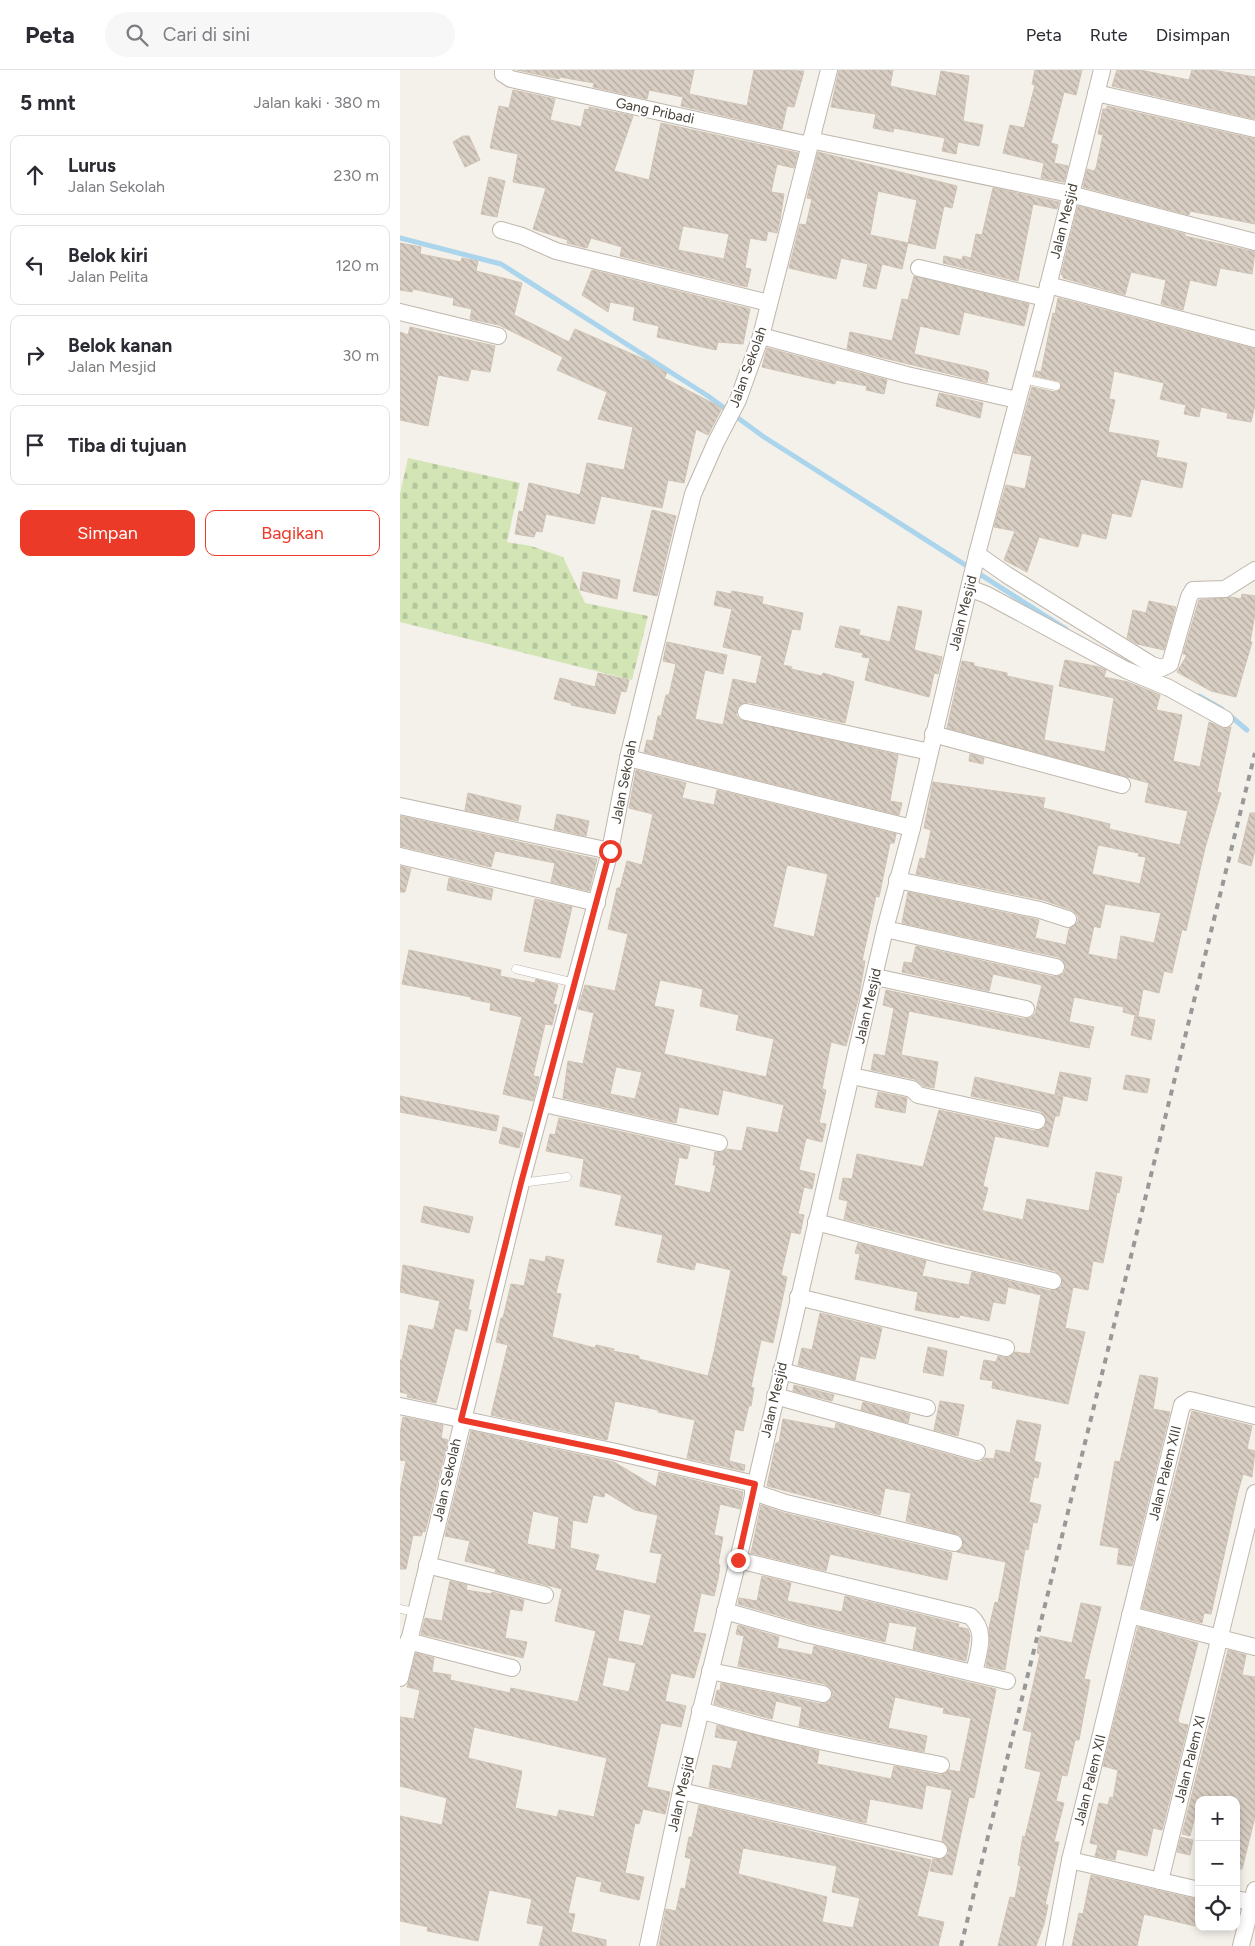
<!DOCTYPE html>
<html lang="id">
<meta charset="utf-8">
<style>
:root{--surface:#fff;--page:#f7f7f7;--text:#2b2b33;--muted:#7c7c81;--line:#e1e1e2;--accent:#ec3a29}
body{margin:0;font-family:Figtree,sans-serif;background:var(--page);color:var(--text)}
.controls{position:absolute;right:15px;bottom:15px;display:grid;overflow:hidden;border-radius:10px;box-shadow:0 2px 8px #0003}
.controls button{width:45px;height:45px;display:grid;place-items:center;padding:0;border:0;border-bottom:1px solid var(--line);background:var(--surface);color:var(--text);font:25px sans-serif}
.stop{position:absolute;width:15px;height:15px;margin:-11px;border:4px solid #ec3a29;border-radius:50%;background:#fff}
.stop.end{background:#ec3a29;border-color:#fff;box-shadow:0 1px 5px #0008}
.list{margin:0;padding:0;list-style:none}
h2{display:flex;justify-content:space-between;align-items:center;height:65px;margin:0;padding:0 20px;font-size:21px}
h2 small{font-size:16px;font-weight:400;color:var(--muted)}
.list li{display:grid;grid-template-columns:32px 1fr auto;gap:15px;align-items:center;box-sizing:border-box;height:80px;margin:0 10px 10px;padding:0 10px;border:1px solid var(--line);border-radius:10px}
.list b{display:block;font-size:19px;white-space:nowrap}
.list p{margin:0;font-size:16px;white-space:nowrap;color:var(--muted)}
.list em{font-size:16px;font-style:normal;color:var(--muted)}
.actions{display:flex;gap:10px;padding:15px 20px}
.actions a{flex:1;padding:11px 0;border:1px solid var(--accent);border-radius:10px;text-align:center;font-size:18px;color:var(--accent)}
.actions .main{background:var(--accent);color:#fff}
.icon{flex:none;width:28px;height:28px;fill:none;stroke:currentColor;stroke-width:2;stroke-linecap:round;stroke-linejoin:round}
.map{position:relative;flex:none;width:855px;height:1876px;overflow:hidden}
header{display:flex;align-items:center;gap:30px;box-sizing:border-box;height:70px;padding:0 25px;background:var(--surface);border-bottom:1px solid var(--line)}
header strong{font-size:24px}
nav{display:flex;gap:28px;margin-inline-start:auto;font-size:18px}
.search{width:350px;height:45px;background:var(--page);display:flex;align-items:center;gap:12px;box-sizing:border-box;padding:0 18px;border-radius:28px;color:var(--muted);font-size:19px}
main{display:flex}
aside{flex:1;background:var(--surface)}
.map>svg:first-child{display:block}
.cemetery{fill:url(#cemetery-stones)}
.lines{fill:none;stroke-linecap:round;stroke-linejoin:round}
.stream{stroke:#abd5ec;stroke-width:5}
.building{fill:url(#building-back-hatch);stroke:#cfc3b4;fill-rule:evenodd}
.lane-casing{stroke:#bfb7ad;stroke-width:9}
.street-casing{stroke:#bfb7ad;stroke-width:18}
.lane{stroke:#fff;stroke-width:8}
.street{stroke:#fff;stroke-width:16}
.rail{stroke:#989898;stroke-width:4;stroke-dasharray:6 6;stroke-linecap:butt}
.route{stroke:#ec3a29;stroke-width:6}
.labels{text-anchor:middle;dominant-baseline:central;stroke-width:4;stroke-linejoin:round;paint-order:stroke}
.street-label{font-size:14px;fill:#474138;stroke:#fff}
</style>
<header>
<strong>Peta</strong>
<div class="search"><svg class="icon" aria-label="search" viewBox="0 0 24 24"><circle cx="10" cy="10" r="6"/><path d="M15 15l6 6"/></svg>Cari di sini</div>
<nav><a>Peta</a><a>Rute</a><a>Disimpan</a></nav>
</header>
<main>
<aside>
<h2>5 mnt<small>Jalan kaki · 380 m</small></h2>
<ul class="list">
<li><svg class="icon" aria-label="ahead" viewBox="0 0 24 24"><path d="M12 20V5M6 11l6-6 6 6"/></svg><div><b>Lurus</b><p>Jalan Sekolah</p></div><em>230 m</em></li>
<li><svg class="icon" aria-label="left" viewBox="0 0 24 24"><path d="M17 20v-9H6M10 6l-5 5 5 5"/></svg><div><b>Belok kiri</b><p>Jalan Pelita</p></div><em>120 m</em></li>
<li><svg class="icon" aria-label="right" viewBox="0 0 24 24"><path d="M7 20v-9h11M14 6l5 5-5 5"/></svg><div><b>Belok kanan</b><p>Jalan Mesjid</p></div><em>30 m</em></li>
<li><svg class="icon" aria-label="arrive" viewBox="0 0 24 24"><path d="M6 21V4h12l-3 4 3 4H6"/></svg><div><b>Tiba di tujuan</b></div></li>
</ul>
<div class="actions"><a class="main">Simpan</a><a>Bagikan</a></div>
</aside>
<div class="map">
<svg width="855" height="1876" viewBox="0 0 855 1876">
<defs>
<pattern id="cemetery-stones" width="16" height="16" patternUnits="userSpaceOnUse" patternTransform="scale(1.25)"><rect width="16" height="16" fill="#d3e5b5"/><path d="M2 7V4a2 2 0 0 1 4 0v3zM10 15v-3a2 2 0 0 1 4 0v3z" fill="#b6c69c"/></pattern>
<pattern id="building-back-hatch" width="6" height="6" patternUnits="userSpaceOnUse" patternTransform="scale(1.25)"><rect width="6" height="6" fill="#d8cec3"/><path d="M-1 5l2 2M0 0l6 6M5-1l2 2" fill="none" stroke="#b1a99f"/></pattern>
</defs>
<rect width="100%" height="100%" fill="#f4f0ea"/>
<polygon class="cemetery" points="8,388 120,413 107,472 131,476 163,487 185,533 248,546 232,610 0,552 0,424"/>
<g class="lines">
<g class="stream">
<polyline points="0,168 101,194 308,326 364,367 666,559"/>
<polyline points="799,626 822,639"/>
<polyline points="828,644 847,660"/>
</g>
</g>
<g class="building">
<polygon points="117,0 294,0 289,24 347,36 354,0 404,1 394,37 387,36 382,59 281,36 283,27 249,20 247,29 193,17 194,13 160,7 159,9"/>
<polygon points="439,0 493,0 490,16 536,26 541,1 569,6 563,51 583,55 579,76 558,72 556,84 542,81 545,68 494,58 493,62 473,58 476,44 431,37"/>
<polygon points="635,0 682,0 676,25 664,22 651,73 658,75 654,93 668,96 664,112 641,108 644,93 603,83 610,55 624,58 635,15 632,14"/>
<polygon points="717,0 740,0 789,10 792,0 812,0 855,7 855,49 712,16"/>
<path d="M113,20L155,29L150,50L181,57L185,39L189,40V37L233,46L214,101L249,110L261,53L398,83L394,98L377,94L371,122L384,124L380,150L377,163L368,161L366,171L350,168L345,198L351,199L347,217L220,186L222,177L191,168L187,178L167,173L168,170L133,159L146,118L113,112L118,84L90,78L99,36L109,38ZM283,156L329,164L324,189L278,180Z"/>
<polygon points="707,36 855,69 855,154 790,141 789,145 683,117 687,99 694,101 696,98 703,65 698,64 703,39 707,39"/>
<polygon points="63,66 69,66 80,90 65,97 53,72"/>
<polygon points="418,82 557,116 552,138 544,136 535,179 508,173 517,130 478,121 470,165 508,173 502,199 482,194 476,219 463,216 468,194 441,188 436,209 389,198 400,154 406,155 412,129 407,128"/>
<polygon points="89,107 105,111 97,147 81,144"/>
<polygon points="593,118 659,132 657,139 633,134 618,211 543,193 544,186 562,190 563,186 571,188 576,164 582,165"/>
<polygon points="678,136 785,164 785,166 855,182 852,204 820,198 816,216 790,210 783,240 761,234 766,210 731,202 725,225 663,208 663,205 661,205"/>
<polygon points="0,173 21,177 20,184 61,192 62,188 78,191 76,201 122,213 114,245 169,272 175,259 248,291 267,303 264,308 322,338 308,365 296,359 284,413 268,410 262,438 201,426 194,454 146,444 142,462 136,461 134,467 115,464 119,441 123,442 129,413 180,425 187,393 224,400 233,357 198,349 207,322 157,300 163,287 99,255 70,249 72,239 53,235 54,228 13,219 12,222 0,220"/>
<polygon points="192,200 350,239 343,274 318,272 316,280 257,267 259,256 233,250 235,237 210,232 208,242 182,225"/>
<polygon points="514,206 629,234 624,256 564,242 559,265 520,256 514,284 587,301 589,303 587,313 447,279 450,262 492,271 502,229 508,230"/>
<polygon points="658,228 855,279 855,335 851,352 827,348 828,343 801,337 799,347 784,344 786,335 760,329 764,313 714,301 709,329 715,330 708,362 759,371 756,387 787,393 782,418 741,409 731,447 712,443 706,469 682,463 678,477 639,467 627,502 604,490 615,461 594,457 606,415 625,419 632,386 614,383 632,317 655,322 661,318 658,311 635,306 636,301 641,302 653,243 655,244"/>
<polygon points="10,257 95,276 90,302 71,299 68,311 38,305 28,356 0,350 0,262 8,265"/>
<polygon points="367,278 487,310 484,324 466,320 467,316 436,310 435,314 362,297"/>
<polygon points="539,323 583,333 580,348 536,336"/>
<polygon points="252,440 276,446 257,526 233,521"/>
<polygon points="183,502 220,510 217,529 180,520"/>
<polygon points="317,521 331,524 332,521 363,527 362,534 403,543 400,560 392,559 383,595 392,597 391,599 422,606 423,603 454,612 445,653 348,632 338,636 336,645 339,649 498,685 490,731 502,733 499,745 244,682 247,670 253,671 258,646 261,646 266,625 269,625 276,594 263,591 267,572 327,585 323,604 305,600 295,649 323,655 333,609 356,614 362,586 323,577 332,539 314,535"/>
<polygon points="842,524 855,526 855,544 850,572 852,572 836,627 811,621 777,602 787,585 783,584 799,530 831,527 841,529"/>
<polygon points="749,531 776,537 764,580 737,574 727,568 733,540 746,543"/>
<polygon points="498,536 522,541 514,580 542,587 538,604 534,603 529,627 465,610 470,588 462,587 463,583 435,577 440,556 460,560 459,565 490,572"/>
<path d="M665,590L699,597L706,600L704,607L728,612L760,625L756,640L782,645L773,691L800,697L809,652L825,659L831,657L817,722L821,723L805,778L786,861L782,859L772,903L764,901L759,923L743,919L738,946L723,942L724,937L674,927L669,952L694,957L689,978L509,941L501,985L538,992L534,1018L523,1016L514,1009L471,1000L474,984L485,986L494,938L483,935L486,920L624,949L630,948L635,944L642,915L593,904L589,921L502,902L504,892L512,893L516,876L654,907L663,904L666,899L663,890L658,887L502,853L508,822L639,850L635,868L666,875L669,859L678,852V846L672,840L643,830L516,804L520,788L525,789L531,760L524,758L533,712L645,728L643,738L710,754L709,759L780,775L788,741L745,732L749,713L547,658L562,591L574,593V596L607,603V606L653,616L644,670L705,682L714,628L659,616ZM698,775L739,783L738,786L746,787L740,814L692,804ZM705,834L761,843L754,873L721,866L717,890L688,884L694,856L700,858Z"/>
<polygon points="198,603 229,610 226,622 221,621 215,644 171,635 171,633 154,629 160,608 195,617"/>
<polygon points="570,684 584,688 583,694 569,691"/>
<path d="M236,700L286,713L282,728L314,735L317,720L496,764L494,773H490L479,827L476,826L462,891H465L459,926L446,976L431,972L422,1019L426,1020L419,1053L426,1054L422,1072L406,1068L399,1100L415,1104L412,1119L404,1117L398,1144L404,1145L400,1164L391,1162L381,1205L387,1207L373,1273L361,1270L351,1317L354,1318L351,1336L349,1335L343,1361L335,1359L329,1391L345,1395L344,1401L287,1388L295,1350L258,1342V1340L215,1331L207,1370L91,1345L108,1275L96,1272L101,1248H103L111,1214L124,1216L130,1189L145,1192L146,1186L164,1190L156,1223L161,1224L152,1267L195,1278L196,1275L214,1279L213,1281L239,1286V1289L308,1306L314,1282L331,1200L296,1192L294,1200L257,1192L263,1165L215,1155L222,1125L180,1116L184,1089L146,1081L150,1064L155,1065L159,1048L290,1077L287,1089L279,1087L274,1115L310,1123L316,1095H313L315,1082H322L327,1079L342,1081L347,1057L378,1063L384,1035L323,1020L318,1045L279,1037L276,1053L163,1028L168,991L183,994L194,943L178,939L185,915L215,921L228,864L208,859L217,818H220L227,791L242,795L253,744L229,738ZM387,795L428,804L414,867L373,857ZM260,910L303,919L300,936L339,945L336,960L374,969L366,1007L264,984L274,940L254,936ZM216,997L242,1002L235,1029L210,1024Z"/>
<polygon points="68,723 121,736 118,751 65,740"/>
<polygon points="850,743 855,743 855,780 851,796 838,792"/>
<polygon points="157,744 189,751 186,766 154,759"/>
<polygon points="0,746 197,789 189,821 151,812 155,793 95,781 91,797 0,776"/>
<polygon points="0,796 11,799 5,822 0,822"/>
<polygon points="49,808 93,819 91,830 47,820"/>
<polygon points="135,829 172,837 160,888 124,881"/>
<polygon points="9,880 101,900 100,906 135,913 136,909 158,915 153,934 157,935 152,955 145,954 133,1006 139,1007 133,1031 103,1024 122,947 90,940 91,933 71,929 71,927 2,914"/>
<polygon points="735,946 755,950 751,970 731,965"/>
<polygon points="660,1002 691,1008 687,1031 655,1024"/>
<polygon points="726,1005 750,1009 747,1023 723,1019"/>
<polygon points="575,1007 663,1027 659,1046 655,1046 648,1077 595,1066 583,1116 588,1118 582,1140 584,1141 623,1150 627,1129 689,1141 696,1102 722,1107 719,1123 717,1122 703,1193 693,1191 688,1220 673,1217 665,1258 685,1262 668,1334 592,1318 593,1311 580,1309 584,1290 596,1292 598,1286 608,1288 615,1282 630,1284 641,1225 608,1217 605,1234 593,1232 589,1251 560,1245 559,1248 515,1240 518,1222 455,1209 460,1184 455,1183 458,1173 526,1191 522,1206 569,1215 572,1202 651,1221 661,1217 662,1208 655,1201 444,1149 448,1131 439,1129 443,1108 452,1109 457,1084 523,1097 539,1040 635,1061 645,1057 646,1048 640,1041 571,1026"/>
<polygon points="478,1022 507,1028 505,1043 475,1037"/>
<polygon points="0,1026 99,1046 96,1061 0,1042"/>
<polygon points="103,1057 123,1063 119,1078 99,1073"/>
<polygon points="24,1136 73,1147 69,1163 21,1152"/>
<polygon points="3,1195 74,1210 68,1240 71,1240 67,1261 55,1258 36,1333 7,1327 8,1324 0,1322 0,1290 2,1290 9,1255 32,1260 34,1258 40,1231 0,1222"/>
<polygon points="420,1243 482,1258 475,1289 460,1286 455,1310 398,1295 402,1278 412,1280"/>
<polygon points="528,1277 547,1281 543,1306 523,1302"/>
<polygon points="740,1305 758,1308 753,1339 770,1342 732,1496 717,1494 719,1478 700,1475 715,1391 720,1392"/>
<polygon points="394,1315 434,1325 432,1331 393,1321"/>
<polygon points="540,1331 564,1335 558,1366 534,1360"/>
<polygon points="463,1332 510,1344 508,1353 461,1340"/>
<polygon points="792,1341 852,1356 847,1379 855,1381 852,1407 843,1404 838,1422 811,1544 804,1543 802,1553 742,1538"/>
<polygon points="3,1347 43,1355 41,1368 48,1370 25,1462 23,1461 21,1466 13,1465 6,1499 0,1499 0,1421 6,1391 0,1390 0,1364"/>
<polygon points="383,1349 435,1359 436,1353 575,1392 580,1392 585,1388 594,1389 596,1380 610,1383 617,1350 641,1355 634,1391 641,1393 638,1408 634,1407 629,1432 641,1435 637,1453 633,1452 628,1480 625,1479 605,1600 586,1596 590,1574 589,1558 595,1532 598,1533 606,1492 557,1482 564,1475 560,1465 506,1451 511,1423 485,1418 480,1445 367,1416 376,1373 379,1373"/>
<path d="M71,1361L214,1392L256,1417L259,1402L343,1422L340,1439L320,1434L314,1465L323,1467L318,1494L320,1495L318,1509L314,1526L301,1523L293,1562L306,1564L294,1608L271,1603L265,1631L286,1636L281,1657L261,1653L247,1717L270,1722L265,1744L243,1739L239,1754L235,1753L225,1803L244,1807L239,1830L200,1821L202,1812L176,1806L168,1843L175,1844L171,1862L206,1870V1876H139L144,1856L127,1853L132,1829L89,1820L78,1871L27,1861L28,1857L0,1851V1746L42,1755L47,1728L0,1716V1647L14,1649L20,1620L7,1617L16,1583L34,1588L32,1602L51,1605L50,1610L110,1623L111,1618L178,1632L196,1561L155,1551L162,1519L95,1502L96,1499L65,1491L70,1471L45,1466ZM205,1422L235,1440L258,1445L250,1482L262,1484L256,1514L195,1500L199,1485L170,1478L173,1450L187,1453L193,1425L204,1427ZM133,1441L159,1447L155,1480L127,1474ZM224,1539L251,1545L243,1576L218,1571ZM208,1587L236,1593L229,1622L202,1616ZM74,1657L207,1688L194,1747L159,1740L157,1747L115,1738L122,1701L68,1688Z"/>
<polygon points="361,1435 384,1443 552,1483 547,1510 430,1484 426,1501 351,1483"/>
<polygon points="362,1506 391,1513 387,1531 442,1542 445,1526 559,1554 558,1557 568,1559 570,1566 566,1591 513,1579 517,1557 489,1552 485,1572 408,1554 338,1534 339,1528 357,1531"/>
<polygon points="50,1511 67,1515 66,1520 91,1524 92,1522 124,1530 122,1541 110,1539 105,1568 127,1572 123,1588 21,1564 25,1548 42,1551"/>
<polygon points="681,1533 701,1537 684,1609 690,1610 679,1670 675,1670 667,1706 662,1705 656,1731 664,1733 654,1772 659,1772 645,1835 648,1835 644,1854 636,1876 598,1876 610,1827 615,1828 621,1796 618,1795 623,1766 625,1767 641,1702 625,1698 632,1662 623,1660 640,1584 637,1583 640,1566 672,1573"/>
<polygon points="338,1555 379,1567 377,1578 412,1585 414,1576 596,1619 574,1728 569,1727 552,1805 530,1801 533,1789 542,1789 549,1783 548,1777 542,1771 552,1720 526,1715 522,1739 470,1729 466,1753 309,1717 313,1695 331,1699 338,1671 315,1667 317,1655 419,1681 417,1694 491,1709 494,1696 539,1705 545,1704 549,1700 560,1702 570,1654 571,1648 543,1643 544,1638 495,1627 488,1658 527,1666 524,1682 399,1656 402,1637 376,1631 372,1649 314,1634 317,1620 320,1621 321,1613 421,1634 427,1633 433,1626 432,1620 425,1614 338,1596 344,1566 336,1564"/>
<polygon points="738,1557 798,1573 778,1650 779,1653 788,1655 762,1760 753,1758 747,1786 717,1779 715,1790 695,1786 698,1775 690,1773 699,1733 708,1735 710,1727 713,1728 718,1700 703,1696"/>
<polygon points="828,1580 846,1585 842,1605 855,1607 855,1747 842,1799 836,1799 836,1730 799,1730 790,1766 782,1764"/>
<path d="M299,1735L531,1790L517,1846L544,1852L538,1876H259L266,1839L276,1841L281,1818L285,1819L291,1789L285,1787L289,1767H292ZM343,1778L437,1796L432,1822L460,1828L453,1858L422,1852L427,1827L338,1804Z"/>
<polygon points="781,1767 793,1770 790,1785 777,1782"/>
<polygon points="691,1805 799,1830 795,1856 744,1844 737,1876 672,1876 679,1843 683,1844"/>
</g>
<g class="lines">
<g class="lane-casing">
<g id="lane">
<polyline points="623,309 656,316"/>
<polyline points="116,899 175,913"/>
<polyline points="121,1113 167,1107"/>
<polyline points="0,1539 15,1542"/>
</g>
</g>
<g class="street-casing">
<g id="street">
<polyline points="103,0 103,4 111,9 409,75"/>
<polyline points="696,23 855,59"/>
<polyline points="410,70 670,124 855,172"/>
<polyline points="101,160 122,166 156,181 369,233"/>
<polyline points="519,198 645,228"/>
<polyline points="648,215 855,269"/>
<polyline points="0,242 98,266"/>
<polyline points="361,266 507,305 617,330"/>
<polyline points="577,484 607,505 752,595 762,598 770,594 789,527 793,520 825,519 855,500"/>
<polyline points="569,518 587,525 726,600 769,618 825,649"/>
<polyline points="346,642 530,682"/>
<polyline points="533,664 722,715"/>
<polyline points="228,688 512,758"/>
<polyline points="0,736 210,781"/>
<polyline points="0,786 197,833"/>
<polyline points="497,810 640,840 668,849"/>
<polyline points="485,859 656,897"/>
<polyline points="475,907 626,939"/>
<polyline points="452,1006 512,1019 518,1025 637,1051"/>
<polyline points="144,1034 319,1073"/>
<polyline points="416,1152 542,1185 653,1211"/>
<polyline points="398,1227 606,1278"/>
<polyline points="381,1301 527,1338"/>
<polyline points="375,1326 577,1382"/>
<polyline points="0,1336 216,1382 355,1414"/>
<polyline points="353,1422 386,1433 554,1473"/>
<path d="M338,1490L570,1546C588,1561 578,1583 574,1603"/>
<polyline points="27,1495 145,1525"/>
<polyline points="325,1541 406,1564 607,1611"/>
<polyline points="730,1545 855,1577"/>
<polyline points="8,1571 112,1598"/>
<polyline points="310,1601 423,1624"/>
<polyline points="0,1608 121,1113 210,781 228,688 283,463 293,424 316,372 338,330 361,266 429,0"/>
<path d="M300,1640C379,1664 461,1680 541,1695"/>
<polyline points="281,1721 539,1780"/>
<polyline points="670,1790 799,1820"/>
<polyline points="760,1811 855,1423"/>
<polyline points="836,1829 855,1833"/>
<polyline points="248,1876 281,1721 338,1490 485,859 512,758 577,484 645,228 702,0"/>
<polyline points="654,1876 670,1790 782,1335 790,1330 855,1346"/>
<polyline points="841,1876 855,1820"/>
</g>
</g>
<use href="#lane" class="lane"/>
<use href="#street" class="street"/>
<polyline class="rail" points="561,1876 855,683"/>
</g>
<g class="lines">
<polyline class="route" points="210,781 121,1113 61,1350 216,1382 355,1414 338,1490"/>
</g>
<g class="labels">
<g class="street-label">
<text transform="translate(255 41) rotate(12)">Gang Pribadi</text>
<text transform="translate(664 151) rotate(-76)">Jalan Mesjid</text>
<text transform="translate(348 297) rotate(-70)">Jalan Sekolah</text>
<text transform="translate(563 543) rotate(-76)">Jalan Mesjid</text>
<text transform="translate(224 712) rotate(-79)">Jalan Sekolah</text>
<text transform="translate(468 936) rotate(-77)">Jalan Mesjid</text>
<text transform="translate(374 1330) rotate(-77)">Jalan Mesjid</text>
<text transform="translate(765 1403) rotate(-76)">Jalan Palem XIII</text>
<text transform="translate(47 1410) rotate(-77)">Jalan Sekolah</text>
<text transform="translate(790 1689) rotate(-76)">Jalan Palem XI</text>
<text transform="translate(690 1710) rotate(-76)">Jalan Palem XII</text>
<text transform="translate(281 1724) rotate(-77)">Jalan Mesjid</text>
</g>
</g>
</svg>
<div class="controls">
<button>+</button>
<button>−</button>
<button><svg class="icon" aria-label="locate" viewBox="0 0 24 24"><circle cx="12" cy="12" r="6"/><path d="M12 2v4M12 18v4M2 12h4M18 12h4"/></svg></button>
</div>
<div class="stop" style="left:210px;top:781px"></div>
<div class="stop end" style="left:338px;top:1490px"></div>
</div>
</main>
